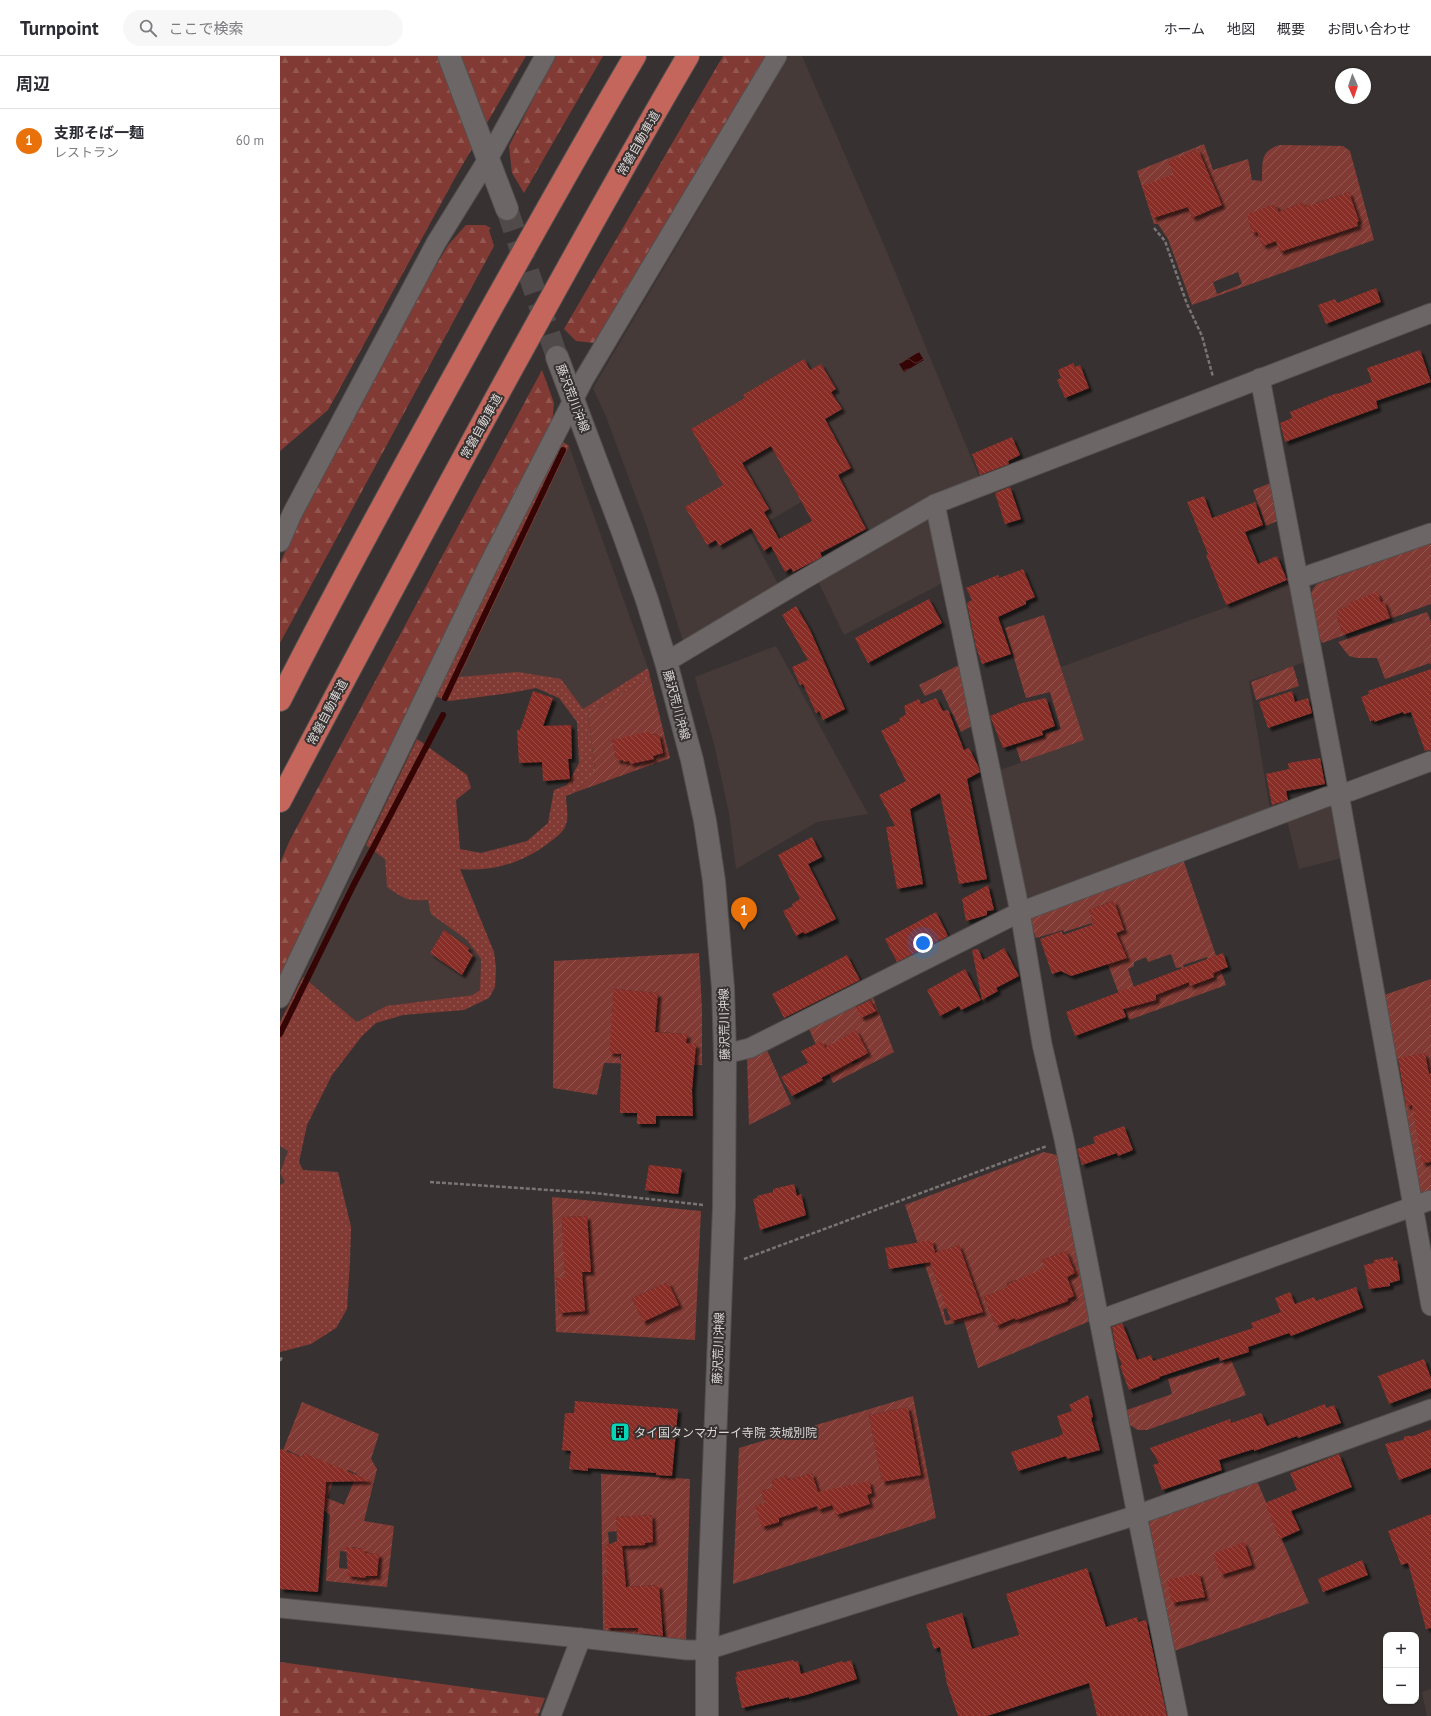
<!DOCTYPE html>
<html lang="ja">
<meta charset="utf-8">
<style>
:root{--surface:#fff;--page:#f7f7f7;--text:#2b2b33;--muted:#7c7c81;--line:#e1e1e2;--accent:#19776e}
body{margin:0;font-family:"PT Sans","Noto Sans JP",sans-serif;background:var(--page);color:var(--text)}
.controls{position:absolute;right:12px;bottom:12px;display:grid;overflow:hidden;border-radius:8px;box-shadow:0 1px 3px #0004}
.controls button{width:36px;height:36px;display:grid;place-items:center;padding:0;border:0;border-bottom:1px solid var(--line);background:var(--surface);color:var(--text);font:20px sans-serif}
.compass{position:absolute;left:1055px;top:12px;width:36px;height:36px;border-radius:50%;background:var(--surface);box-shadow:0 1px 3px #0004;rotate:177deg}
.you{position:absolute;left:643px;top:887px;width:14px;height:14px;margin:-10px;border:3px solid #fff;border-radius:50%;background:#1a73e8;box-shadow:0 0 0 6px #1a73e833}
.badge{display:grid;place-items:center;width:26px;height:26px;border-radius:50%;background:var(--accent);color:#fff;font-size:13px;font-weight:700}
.pin{position:absolute;translate:-50% -33px;filter:drop-shadow(0 1px 2px #0008)}
.pin::after{content:'';position:absolute;top:21px;width:14px;height:12px;background:inherit;clip-path:polygon(0 0,100% 0,50% 100%)}
.list{margin:0;padding:0;list-style:none}
h2{display:flex;justify-content:space-between;align-items:center;height:52px;margin:0;padding:0 16px;font-size:17px}
h2 small{font-size:13px;font-weight:400;color:var(--muted)}
.list li{display:grid;grid-template-columns:26px 1fr auto;gap:12px;align-items:center;box-sizing:border-box;height:64px;padding:0 16px;border-top:1px solid var(--line)}
.list b{display:block;font-size:15px;white-space:nowrap}
.list p{margin:0;font-size:13px;white-space:nowrap;color:var(--muted)}
.list em{font-size:13px;font-style:normal;color:var(--muted)}
.icon{flex:none;width:22px;height:22px;fill:none;stroke:currentColor;stroke-width:2;stroke-linecap:round;stroke-linejoin:round}
.map{position:relative;flex:none;width:1151px;height:1660px;overflow:hidden}
header{display:flex;align-items:center;gap:24px;box-sizing:border-box;height:56px;padding:0 20px;background:var(--surface);border-bottom:1px solid var(--line)}
header strong{font-size:19px}
nav{display:flex;gap:22px;margin-inline-start:auto;font-size:14px}
.search{width:280px;height:36px;background:var(--page);display:flex;align-items:center;gap:10px;box-sizing:border-box;padding:0 14px;border-radius:22px;color:var(--muted);font-size:15px}
main{display:flex}
aside{flex:1;background:var(--surface)}
.map>svg:first-child{display:block}
.built{fill:#463a38}
.grass{fill:url(#grass-dots)}
.forest{fill:url(#forest-firs)}
.garden{fill:url(#garden-furrows);fill-rule:evenodd}
.water{fill:url(#water-waves)}
.lines{fill:none;stroke-linecap:round;stroke-linejoin:round}
.stream{stroke:#350505;stroke-width:6}
.building{fill:url(#building-back-hatch);fill-rule:evenodd;filter:url(#shadow)}
.secondary-tunnel{stroke:#504b4a;stroke-width:22;stroke-dasharray:22 11;stroke-linecap:butt}
.street-casing{stroke:#534f4e;stroke-width:21}
.secondary-casing{stroke:#534f4e;stroke-width:24}
.highway-casing{stroke:#534f4e;stroke-width:24}
.path{stroke:#797574;stroke-width:2.5;stroke-dasharray:4 2;stroke-linecap:butt}
.street{stroke:#6c6766;stroke-width:19}
.secondary{stroke:#6c6766;stroke-width:22}
.highway{stroke:#c5665c;stroke-width:22}
.labels{text-anchor:middle;dominant-baseline:central;stroke-width:4;stroke-linejoin:round;paint-order:stroke}
.street-label{font-size:12px;fill:#dcd9d8;stroke:#373231}
.poi-label{font-size:12px;fill:#dcd9d8;stroke:#373231;text-anchor:start}
</style>
<header>
<strong>Turnpoint</strong>
<div class="search"><svg class="icon" aria-label="search" viewBox="0 0 24 24"><circle cx="10" cy="10" r="6"/><path d="M15 15l6 6"/></svg>ここで検索</div>
<nav><a>ホーム</a><a>地図</a><a>概要</a><a>お問い合わせ</a></nav>
</header>
<main>
<aside>
<h2>周辺<small></small></h2>
<ul class="list">
<li><span class="badge" style="background:#e8710a">1</span><div><b>支那そば一麺</b><p>レストラン</p></div><em>60 m</em></li>
</ul>
</aside>
<div class="map">
<svg width="1151" height="1660" viewBox="0 0 1151 1660">
<defs>
<pattern id="grass-dots" width="8" height="8" patternUnits="userSpaceOnUse"><rect width="8" height="8" fill="#823b34"/><path d="M2 2h.1M6 6h.1" fill="none" stroke="#935751" stroke-width="1.8" stroke-linecap="round"/></pattern>
<pattern id="forest-firs" width="22" height="20" patternUnits="userSpaceOnUse"><rect width="22" height="20" fill="#823b34"/><path d="M5 1l3.5 6h-7zM16 11l3.5 6h-7z" fill="#935751"/></pattern>
<pattern id="garden-furrows" width="10" height="10" patternUnits="userSpaceOnUse"><rect width="10" height="10" fill="#823b34"/><path d="M-1 1l2-2M0 10L10 0M9 11l2-2" fill="none" stroke="#935751"/></pattern>
<pattern id="water-waves" width="16" height="10" patternUnits="userSpaceOnUse"><rect width="16" height="10" fill="#350505"/><path d="M0 5q4-4 8 0t8 0" fill="none" stroke="#522929"/></pattern>
<pattern id="building-back-hatch" width="6" height="6" patternUnits="userSpaceOnUse"><rect width="6" height="6" fill="#892d27"/><path d="M-1 5l2 2M0 0l6 6M5-1l2 2" fill="none" stroke="#994b46"/></pattern>
<filter id="shadow"><feDropShadow dx="3.5" dy="3.5" stdDeviation="1" flood-color="#0009"/></filter>
</defs>
<rect width="100%" height="100%" fill="#373231"/>
<g class="built">
<polygon points="509,0 522,0 607,196 699,421 662,436 553,497 521,446 470,476 499,530 403,585 367,471 327,363 313,332"/>
<polygon points="289,390 368,612 303,653 281,623 178,621"/>
<polygon points="644,463 651,466 666,525 564,579 538,525"/>
<polygon points="1010,524 1028,605 969,625 990,755 751,843 745,839 720,714 803,684 781,611 944,552"/>
<polygon points="496,590 588,758 537,766 456,813 449,757 434,688 415,621"/>
<polygon points="1048,748 1054,752 1062,802 1019,813 1007,764"/>
<polygon points="86,789 105,802 107,831 134,845 148,844 152,858 187,884 201,903 200,934 193,939 106,950 77,966 23,921"/>
<polygon points="0,1090 8,1095 0,1117 5,1126 0,1129"/>
<polygon points="1151,1633 1151,1660 1147,1660 1142,1636"/>
</g>
<path class="grass" d="M282,385L289,390L179,621L238,616L281,623L303,653L368,612L370,621L308,658L315,714L296,736L286,740C286,749 289,760 286,768C285,775 275,782 270,786C242,807 214,816 180,813L214,896L216,912L215,931L209,942L184,954L123,959L96,967L82,980L52,1019L27,1069L19,1106L23,1114L58,1116L71,1171L70,1205L67,1253L56,1272L31,1288L0,1296V1129L5,1126L0,1117L8,1095L0,1090V966L23,921L77,966L106,950L193,939L200,934L201,903L187,884L151,858L148,844C128,846 123,842 107,831L105,803L86,789L137,683L187,719L191,732L176,744L180,793L201,797L247,785L268,767L274,734L287,729L299,707L297,666L279,642L256,632L230,637L169,645L155,640L214,518Z"/>
<g class="forest">
<polygon points="0,0 246,0 176,120 48,354 0,395"/>
<polygon points="275,0 323,0 244,137 232,117 229,90"/>
<polygon points="443,0 487,0 315,287 296,285 284,273"/>
<polygon points="186,169 205,169 211,172 209,174 214,190 0,587 0,507 32,437 116,279 168,189"/>
<polygon points="262,314 274,347 272,368 0,922 0,807 10,784"/>
<polygon points="0,1606 265,1642 258,1660 0,1660"/>
</g>
<g class="garden">
<path d="M924,88L933,114L968,103L972,124L982,125C983,107 979,95 1000,89L1063,90L1070,95L1094,184L912,249L888,183L878,168H874L857,115ZM918,93L942,149L912,162L908,151L903,153L895,135L900,133L889,106ZM1069,136L1079,165L1077,166L1078,170L1001,196L996,185L983,190L977,176L972,177L968,161H969V158L995,148L999,156L1023,146L1029,164L1036,147ZM958,216L962,228L937,238L933,226Z"/>
<polygon points="993,426 999,464 986,470 973,434"/>
<path d="M1151,486V548L1042,587C1035,570 1021,544 1037,528ZM1082,542L1104,545L1110,562L1063,578L1057,561L1059,560L1057,554L1069,550V547Z"/>
<polygon points="1147,556 1151,566 1151,609 1150,607 1105,623 1097,602 1077,602 1069,600 1058,586"/>
<polygon points="764,559 804,684 741,706 736,691 764,681 766,677 781,673 770,636 746,642 725,572"/>
<polygon points="681,608 693,669 681,676 661,633 645,640 639,629"/>
<polygon points="1013,610 1019,630 976,644 971,626"/>
<path d="M370,621L390,702L296,736L315,714L308,658ZM379,678L383,697L373,700L374,703L350,708L349,705L344,706L343,704L337,705L332,684Z"/>
<path d="M903,803L946,929L849,964L812,867L784,876L783,874L756,882L749,863L751,857ZM833,845L844,874L819,883L809,854ZM891,898L896,912L901,911L904,920L901,929L876,939V944L862,948L860,943L857,941L848,913L854,910V906L866,901L868,906ZM927,901L934,921L910,929L903,909Z"/>
<path d="M419,897L422,954V1009L324,1007L317,1039L273,1032L274,905ZM334,933L378,937L376,966L332,962ZM368,975L406,978V987L416,988L414,1004ZM342,980L362,1006L340,1004Z"/>
<polygon points="1151,923 1151,1017 1149,1018 1145,997 1116,1003 1125,1050 1151,1046 1151,1139 1139,1144 1104,939"/>
<path d="M592,939L614,996L553,1027L529,973ZM590,941L596,955L582,961L575,948ZM567,979H578L588,996L578,1002L579,1005L573,1008L571,1005L550,990Z"/>
<polygon points="486,992 511,1048 469,1069 467,1001"/>
<path d="M764,1096L781,1100L810,1265L698,1312L684,1265L665,1269L625,1149ZM679,1189L695,1234L664,1245L648,1200ZM786,1195L795,1217L772,1227L762,1204ZM740,1223L772,1249V1251L736,1264L725,1235L728,1233L727,1227ZM721,1234L733,1262L716,1270L704,1241ZM690,1246L693,1259L666,1265L663,1253Z"/>
<path d="M272,1141L421,1155L415,1284L276,1276ZM307,1160L311,1216L285,1217L282,1161ZM303,1220L305,1255L279,1256L276,1223ZM388,1226L399,1249L363,1265L352,1242Z"/>
<polygon points="951,1304 966,1339 867,1374 858,1374 850,1369 847,1354 892,1338 888,1323"/>
<path d="M633,1340L656,1462L453,1528L459,1392ZM628,1351L641,1419L602,1426L589,1359ZM532,1417L540,1443L583,1428L590,1448L556,1459L552,1449L538,1454L537,1450L499,1462L476,1450L485,1447L481,1435L493,1432L492,1425L506,1419L508,1424Z"/>
<path d="M22,1346L99,1378L91,1403L97,1413L84,1465L114,1470L107,1531L46,1525L50,1459L0,1424V1419L41,1437L52,1413L24,1397L22,1401L7,1394L0,1412V1402ZM58,1413L66,1416L68,1414L77,1418L64,1449L47,1442ZM72,1491L84,1493L85,1497L98,1498L97,1520H86L85,1522L68,1520V1513L59,1512L60,1495L71,1496Z"/>
<path d="M321,1418L410,1423L406,1586L323,1575ZM372,1459L373,1486L365,1487V1489L342,1490V1495L325,1490L329,1488L328,1476L337,1475L336,1461ZM345,1518L346,1531L379,1529L382,1562L380,1568H384L385,1580L359,1577L358,1564L343,1565L344,1572H326L325,1520Z"/>
<polygon points="977,1425 1029,1547 894,1595 869,1467 873,1461"/>
</g>
<polygon class="water" points="639,296 644,304 624,316 619,308"/>
<g class="lines">
<g class="stream">
<polyline points="165,642 283,394"/>
<polyline points="0,978 73,830 163,659"/>
</g>
</g>
<g class="building">
<polygon points="918,93 942,149 912,162 908,151 873,162 862,130 894,118 888,106"/>
<polygon points="1069,136 1079,165 1077,166 1078,170 1000,196 996,185 983,190 977,176 972,177 967,158 995,148 999,156 1023,146 1025,151"/>
<polygon points="1096,232 1101,246 1046,268 1038,249 1055,243 1057,247"/>
<polygon points="1140,294 1151,326 1096,345 1098,352 1005,386 1000,367 1012,362 1010,356 1057,337 1057,338 1092,326 1087,312"/>
<path d="M524,303L530,314L541,308L556,333L551,336L562,353L545,363L571,412L558,419L586,473L540,497L542,501L513,516L511,512L505,516L491,490L484,495L471,472L439,490L436,484L427,489L405,451L443,429L411,373L465,342L463,339ZM491,390L532,465L499,483L484,456L489,453L462,407Z"/>
<polygon points="793,307 795,311 800,309 809,332 785,342 777,324 781,322 778,314"/>
<polygon points="732,381 740,399 728,405 729,408 700,419 692,398"/>
<polygon points="730,431 741,463 725,468 715,437"/>
<polygon points="924,440 932,462 975,446 983,469 965,476 978,508 997,500 1007,524 946,549 926,499 928,498 907,446"/>
<polygon points="743,513 755,541 746,545 746,548 718,561 731,598 702,608 696,591 687,547 692,544 686,532 718,519 719,522"/>
<polygon points="1097,536 1101,546 1104,545 1110,562 1063,579 1057,560 1059,560 1057,554 1069,550 1068,547"/>
<polygon points="649,543 662,567 588,607 575,582"/>
<polygon points="516,550 530,574 565,653 543,664 539,655 536,657 523,628 520,629 512,611 528,604 502,559"/>
<polygon points="1151,613 1151,694 1145,695 1131,656 1124,658 1123,656 1094,666 1094,664 1090,665 1081,641 1089,638 1088,635"/>
<polygon points="253,635 273,642 263,670 291,669 292,703 288,703 290,723 263,725 262,706 239,707 237,674 240,674"/>
<polygon points="1012,635 1015,646 1028,642 1032,657 988,672 979,646"/>
<polygon points="656,642 663,655 668,654 684,694 689,692 698,710 700,716 687,723 707,823 679,828 660,737 630,753 643,828 617,833 606,771 615,770 599,739 626,725 601,675 620,665 619,663 626,658 624,650 639,643 641,648"/>
<polygon points="766,642 775,670 762,675 763,679 723,692 710,660 742,647"/>
<polygon points="371,675 372,679 379,678 383,697 373,700 374,703 350,708 349,705 343,706 343,704 337,705 332,684"/>
<polygon points="1040,702 1045,728 1006,735 1008,744 992,749 986,718 1009,713 1008,707"/>
<polygon points="532,781 542,801 528,808 556,863 525,878 523,876 516,880 503,855 513,850 512,848 520,843 498,799"/>
<polygon points="708,829 714,854 707,855 707,859 686,865 682,843"/>
<polygon points="834,845 844,874 836,877 847,902 791,920 781,915 772,918 760,883 782,875 783,879 814,868 809,854"/>
<polygon points="656,856 668,880 617,906 605,883"/>
<polygon points="164,874 189,892 188,895 193,899 182,919 150,897"/>
<polygon points="724,892 739,920 716,932 718,935 702,944 692,894 698,893 703,904"/>
<polygon points="943,897 948,911 933,917 934,921 910,930 909,926 876,939 876,944 843,953 846,961 795,980 786,956"/>
<polygon points="567,899 580,924 504,962 492,938"/>
<polygon points="685,913 701,944 681,954 679,950 660,960 647,934"/>
<polygon points="334,933 378,937 375,976 407,978 406,987 416,988 412,1034 413,1060 376,1060 376,1068 357,1068 357,1057 340,1057 341,998 329,997"/>
<polygon points="590,944 596,955 581,962 576,951"/>
<polygon points="576,974 588,997 541,1022 543,1024 512,1040 501,1021 528,1007 521,995 542,985 545,992"/>
<polygon points="1145,997 1149,1018 1151,1017 1151,1106 1142,1107 1132,1049 1126,1050 1118,1002"/>
<polygon points="844,1070 853,1094 838,1100 837,1097 802,1109 797,1093 815,1087 813,1081"/>
<polygon points="369,1109 402,1113 398,1138 365,1134"/>
<polygon points="514,1128 517,1140 521,1138 526,1159 480,1174 473,1143 477,1142 477,1140 493,1136 493,1133"/>
<polygon points="307,1160 311,1216 302,1216 305,1255 279,1257 276,1222 285,1222 282,1161"/>
<polygon points="652,1184 655,1197 679,1189 703,1256 671,1265 650,1206 609,1213 605,1192"/>
<polygon points="786,1195 795,1217 787,1221 794,1240 787,1243 788,1245 736,1264 735,1262 716,1270 704,1241 728,1231 727,1228 765,1212 762,1204"/>
<polygon points="1113,1201 1113,1205 1117,1204 1120,1224 1110,1227 1110,1230 1089,1233 1084,1209 1094,1207 1094,1204"/>
<polygon points="388,1226 399,1249 363,1266 352,1242"/>
<polygon points="1076,1231 1083,1252 1011,1280 1009,1277 968,1291 969,1296 940,1305 939,1301 879,1321 880,1322 849,1334 840,1310 842,1309 836,1294 832,1271 842,1267 857,1304 871,1299 873,1305 973,1272 971,1267 1001,1256 995,1242 1010,1236 1015,1248 1034,1241 1036,1245"/>
<polygon points="1144,1303 1151,1322 1151,1332 1109,1348 1098,1320"/>
<polygon points="808,1339 813,1361 811,1362 820,1394 787,1403 786,1400 738,1415 731,1396 780,1380 780,1379 783,1378 777,1360 792,1355 789,1349"/>
<polygon points="295,1345 398,1353 392,1420 376,1419 376,1417 308,1412 308,1415 289,1413 291,1395 282,1394 285,1357 294,1357"/>
<polygon points="1045,1348 1046,1352 1054,1349 1061,1367 1018,1382 1017,1380 974,1395 974,1393 939,1404 942,1414 882,1434 873,1409 879,1407 870,1392 950,1363 951,1367 981,1357 987,1370"/>
<polygon points="628,1351 641,1419 602,1426 589,1359"/>
<polygon points="1151,1373 1151,1412 1119,1424 1105,1388 1123,1384 1125,1380 1133,1380"/>
<polygon points="0,1393 22,1401 24,1397 91,1425 46,1426 38,1536 0,1533"/>
<polygon points="1059,1398 1072,1431 1011,1455 1020,1474 1000,1483 985,1447 1017,1434 1010,1417"/>
<polygon points="532,1417 538,1436 589,1425 592,1437 587,1439 590,1448 556,1459 552,1449 538,1454 537,1450 499,1462 499,1466 482,1471 475,1450 485,1447 481,1435 493,1432 492,1425 506,1419 508,1424"/>
<polygon points="1151,1458 1151,1572 1146,1573 1128,1507 1121,1509 1108,1475"/>
<polygon points="372,1459 373,1486 365,1487 365,1489 342,1490 346,1531 379,1529 383,1580 358,1577 358,1572 326,1572 324,1520 327,1520 325,1490 337,1485 336,1461"/>
<polygon points="964,1486 972,1509 941,1519 933,1498"/>
<polygon points="66,1491 85,1493 85,1497 99,1498 97,1520 86,1520 85,1522 68,1520"/>
<polygon points="1082,1504 1088,1519 1043,1536 1038,1523"/>
<polygon points="807,1512 826,1571 857,1561 858,1566 866,1564 887,1660 817,1660 809,1627 707,1660 678,1660 667,1628 660,1591 654,1593 646,1568 682,1557 692,1593 739,1579 726,1538"/>
<polygon points="919,1517 925,1541 892,1547 887,1524"/>
<polygon points="513,1604 514,1606 518,1605 521,1618 562,1605 563,1607 571,1604 577,1623 526,1639 509,1643 509,1641 462,1652 455,1621 457,1621 456,1616"/>
</g>
<g class="lines">
<polyline class="secondary-tunnel" points="227,153 277,301"/>
<g class="street-casing">
<g id="street">
<polyline points="980,322 1059,738 1151,1250"/>
<polyline points="655,448 740,856 762,988 784,1083 857,1459 898,1660"/>
<polyline points="0,486 12,458 156,187 208,103 265,0"/>
<polyline points="1018,523 1151,477"/>
<polyline points="386,606 523,524 655,448 1151,257"/>
<polyline points="0,942 206,514 304,323 497,0"/>
<polyline points="445,998 470,992 740,856 1046,741 1071,735 1151,705"/>
<polyline points="819,1264 1151,1144"/>
<polyline points="0,1552 301,1582 407,1594 427,1594 857,1459 1151,1353"/>
<polyline points="271,1660 301,1582"/>
</g>
</g>
<g class="secondary-casing">
<g id="secondary">
<polyline points="169,0 227,153"/>
<polyline points="277,301 344,479 367,544 386,606 412,704 425,765 434,825 443,932 445,998 444,1151 427,1594 427,1660"/>
</g>
</g>
<g class="highway-casing">
<g id="highway">
<path d="M0,644C66,514 137,387 207,260C256,173 304,86 355,0"/>
<path d="M0,745C84,586 168,428 255,271C305,180 356,89 408,0"/>
</g>
</g>
<g class="path">
<polyline points="874,172 885,185 907,248 922,280 933,321"/>
<polyline points="150,1126 314,1137 424,1149"/>
<polyline points="464,1203 767,1090"/>
<polyline points="0,1305 2,1301"/>
</g>
<use href="#street" class="street"/>
<use href="#secondary" class="secondary"/>
<use href="#highway" class="highway"/>
</g>
<defs>
<g id="building-square" transform="scale(1)"><rect x="-9" y="-9" width="18" height="18" rx="4" fill="#04d5b6" stroke="#373231"/><path d="M-4-6H4V6H1V3H-1V6H-4ZM-2.5-4.3h1.7v1.8h-1.7ZM.8-4.3h1.7v1.8H.8ZM-2.5-1h1.7V.8h-1.7ZM.8-1h1.7V.8H.8Z" fill="#111"/></g>
</defs>
<g fill-rule="evenodd">
<use href="#building-square" x="340" y="1376"/>
</g>
<g class="labels">
<g class="street-label">
<text transform="translate(358 87) rotate(-60)">常磐自動車道</text>
<text transform="translate(293 342) rotate(69)">藤沢荒川沖線</text>
<text transform="translate(201 370) rotate(-61)">常磐自動車道</text>
<text transform="translate(397 649) rotate(75)">藤沢荒川沖線</text>
<text transform="translate(47 656) rotate(-62)">常磐自動車道</text>
<text transform="translate(444 968) rotate(-91)">藤沢荒川沖線</text>
<text transform="translate(438 1292) rotate(-88)">藤沢荒川沖線</text>
</g>
<g class="poi-label">
<text x="354" y="1376">タイ国タンマガーイ寺院 茨城別院</text>
</g>
</g>
</svg>
<div class="controls">
<button>+</button>
<button>−</button>
</div>
<svg class="compass" viewBox="-18 -18 36 36"><path d="M0-13l5 13h-10z" fill="#e53935"/><path d="M0 13l5-13h-10z" fill="#7c7c81"/></svg>
<div class="you"></div>
<div class="pin badge" style="left:464px;top:874px;background:#e8710a">1</div>
</div>
</main>
